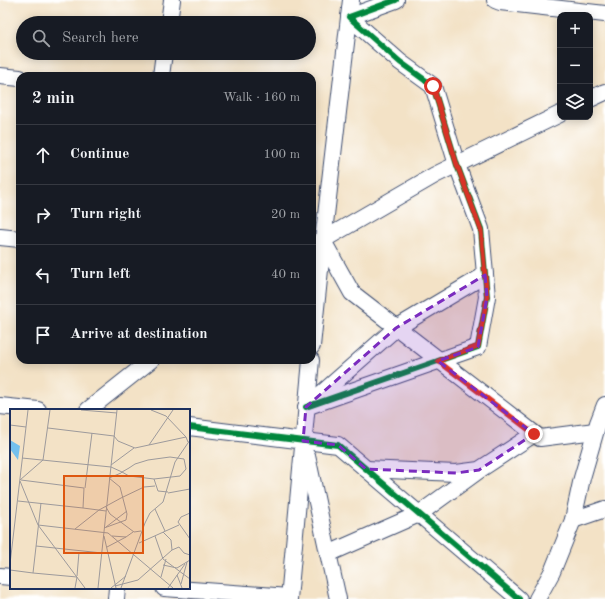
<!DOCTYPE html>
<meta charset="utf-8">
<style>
:root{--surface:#171b24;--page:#242831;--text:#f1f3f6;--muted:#9ea1a6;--line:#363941}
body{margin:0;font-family:"Old Standard TT",serif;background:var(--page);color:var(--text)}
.controls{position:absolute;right:12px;top:12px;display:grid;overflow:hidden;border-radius:8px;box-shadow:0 2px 10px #0003}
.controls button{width:36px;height:36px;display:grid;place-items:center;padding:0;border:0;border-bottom:1px solid var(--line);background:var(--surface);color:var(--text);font:20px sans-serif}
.stop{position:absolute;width:12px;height:12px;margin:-9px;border:3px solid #d93025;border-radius:50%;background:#fff}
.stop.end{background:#d93025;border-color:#fff;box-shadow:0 1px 4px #0008}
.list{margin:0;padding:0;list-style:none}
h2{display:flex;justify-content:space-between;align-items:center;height:52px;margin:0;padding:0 16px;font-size:17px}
h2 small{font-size:13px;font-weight:400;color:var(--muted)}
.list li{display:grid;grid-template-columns:26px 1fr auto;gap:12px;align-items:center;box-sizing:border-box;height:60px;padding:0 16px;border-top:1px solid var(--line)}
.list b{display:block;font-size:15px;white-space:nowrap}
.list em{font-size:13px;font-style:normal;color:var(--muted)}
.icon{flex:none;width:22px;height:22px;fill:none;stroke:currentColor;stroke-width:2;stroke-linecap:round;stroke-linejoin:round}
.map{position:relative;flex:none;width:605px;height:599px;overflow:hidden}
.search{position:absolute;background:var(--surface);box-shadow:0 2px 10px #0003;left:16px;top:16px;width:300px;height:44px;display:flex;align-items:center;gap:10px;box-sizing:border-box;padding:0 14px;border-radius:22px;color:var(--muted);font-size:15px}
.panel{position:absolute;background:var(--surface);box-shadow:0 2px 10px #0003;left:16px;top:72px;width:300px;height:292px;border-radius:12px}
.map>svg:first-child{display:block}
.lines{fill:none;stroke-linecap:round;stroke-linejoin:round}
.minor-casing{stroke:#3b4a6e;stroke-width:18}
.minor{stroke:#fff;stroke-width:16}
.cycleway-casing{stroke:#fff;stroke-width:8}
.cycleway{stroke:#00873e;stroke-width:6}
.route{stroke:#d93025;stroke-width:5}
.marked{fill:#7b2cbf;fill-opacity:0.2;stroke:#7b2cbf;stroke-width:3;stroke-dasharray:8 5;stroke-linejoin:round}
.inset-road{fill:none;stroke:#9d9a9c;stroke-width:1}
.view{fill:#de5710;fill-opacity:0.15;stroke:#de5710;stroke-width:2}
.inset-edge{fill:none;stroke:#1b2f5e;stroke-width:2}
</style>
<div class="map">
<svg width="605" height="599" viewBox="0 0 605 599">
<rect width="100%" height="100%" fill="#fff"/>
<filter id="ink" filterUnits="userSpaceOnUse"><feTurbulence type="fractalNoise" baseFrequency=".025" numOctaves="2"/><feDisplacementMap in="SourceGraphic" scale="8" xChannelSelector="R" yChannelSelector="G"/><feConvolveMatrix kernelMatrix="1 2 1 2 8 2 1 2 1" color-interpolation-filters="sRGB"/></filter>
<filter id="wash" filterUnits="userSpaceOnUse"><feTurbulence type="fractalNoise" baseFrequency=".012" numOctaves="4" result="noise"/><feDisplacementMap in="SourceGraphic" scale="16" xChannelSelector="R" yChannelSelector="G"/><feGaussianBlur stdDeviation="0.9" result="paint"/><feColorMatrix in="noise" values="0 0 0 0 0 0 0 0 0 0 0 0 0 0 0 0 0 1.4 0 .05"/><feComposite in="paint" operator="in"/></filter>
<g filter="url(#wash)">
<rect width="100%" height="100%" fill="#f3e2c6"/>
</g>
<g filter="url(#ink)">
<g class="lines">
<g class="minor-casing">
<g id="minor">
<polyline points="495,0 500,2 605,14"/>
<polyline points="169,23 172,0"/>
<polyline points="0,76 20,78"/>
<polyline points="161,76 164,53"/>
<polyline points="590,99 605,92"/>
<polyline points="0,237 20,239"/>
<polyline points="323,241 352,293 540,438 595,431"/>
<polyline points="316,244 435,175 560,114"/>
<polyline points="312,346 323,241 351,0"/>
<polyline points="313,401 396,328 485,275"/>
<polyline points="0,406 38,410"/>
<polyline points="306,407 478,347 487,297 481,229 457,165 433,86 400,62 349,17 396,0"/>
<polyline points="88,410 151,360"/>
<polyline points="189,427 338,445 519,599"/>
<polyline points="307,456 338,599"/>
<polyline points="366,469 456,473 479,470 534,434"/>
<polyline points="573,520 605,509"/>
<polyline points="328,554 419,514 478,471"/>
<polyline points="0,576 11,577"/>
<polyline points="164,588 289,597"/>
<polyline points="116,599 117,588"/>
<polyline points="289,599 311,360"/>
<polyline points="537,599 552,572 573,520 582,478 598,423 605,405"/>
</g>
</g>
<use href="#minor" class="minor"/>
<g class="cycleway-casing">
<g id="cycleway">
<polyline points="306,407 478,347 487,297 481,229 457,165 433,86 400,62 349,17 396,0"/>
<polyline points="189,427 338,445 519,599"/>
</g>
</g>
<use href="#cycleway" class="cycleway"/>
</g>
</g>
<g class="lines" filter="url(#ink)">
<polyline class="route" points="433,86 457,165 481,230 487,297 478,346 438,361 534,434"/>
</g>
<path class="marked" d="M485,275L487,297L478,347L438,361L534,434L479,470L456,473L366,469L338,445L303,441L306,407L396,328Z"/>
<g transform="translate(10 409)">
<rect width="180" height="180" fill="#f3e2c6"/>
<path d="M0,31L10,37L8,51L0,40Z" fill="#73c0ed"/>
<path class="inset-road" d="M71,1L107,4M141,1L156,7L176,28M0,16L16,18M38,19L104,27L108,32L125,39L176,28L178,33M139,36L163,1M12,49L101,58L112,63L119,67L144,70L170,67L176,60L174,50L160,48L138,51L125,55L119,59L112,63L111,64L99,69L110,78L117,105L116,111L94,119M101,56L124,39M144,70L148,82L158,83M10,71L33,51L40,1M11,71L74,79L73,99L96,102M10,72L28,116L75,179M75,79L82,24M158,84L180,80M8,92L73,99M96,98L100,105L124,123L131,122M145,100L155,122M180,104L171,108L168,113L180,130M28,116L98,124L163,179M96,118L117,102M65,120L89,101L111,89L134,78L145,77M94,127L106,179M102,127L116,128L123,123M145,127L153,150L180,170M129,134L169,116M26,137L92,144M97,138L116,128M162,141L169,138L174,144L180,146M0,155L18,1M153,156L167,159L180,151M0,161L23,164L31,94M23,164L67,168L65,179M167,166L172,179M67,167L69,143M151,168L156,150M171,175L177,153M105,177L128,171L162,141L161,131L153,123M88,179L107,1M101,179L116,167M111,179L135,114L140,104L153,93L165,53L180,31M158,179L175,155"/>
<path class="view" d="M54,67H133V144H54Z"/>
<rect width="180" height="180" class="inset-edge"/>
</g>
</svg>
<div class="controls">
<button>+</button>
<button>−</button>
<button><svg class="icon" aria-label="layers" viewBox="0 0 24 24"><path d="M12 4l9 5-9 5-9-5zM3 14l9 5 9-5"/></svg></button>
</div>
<div class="stop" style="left:433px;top:86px"></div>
<div class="stop end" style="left:534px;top:434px"></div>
<div class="search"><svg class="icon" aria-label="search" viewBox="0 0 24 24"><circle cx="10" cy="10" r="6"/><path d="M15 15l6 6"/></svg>Search here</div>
<section class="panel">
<h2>2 min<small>Walk · 160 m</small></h2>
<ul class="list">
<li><svg class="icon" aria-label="ahead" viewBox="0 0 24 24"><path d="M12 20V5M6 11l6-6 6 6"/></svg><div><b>Continue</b></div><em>100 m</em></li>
<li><svg class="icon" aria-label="right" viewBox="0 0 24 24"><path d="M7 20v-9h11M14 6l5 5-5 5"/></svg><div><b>Turn right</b></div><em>20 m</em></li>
<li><svg class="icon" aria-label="left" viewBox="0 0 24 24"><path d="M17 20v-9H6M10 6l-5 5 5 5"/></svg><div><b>Turn left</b></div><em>40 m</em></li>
<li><svg class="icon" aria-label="arrive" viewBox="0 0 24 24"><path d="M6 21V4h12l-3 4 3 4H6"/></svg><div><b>Arrive at destination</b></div></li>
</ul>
</section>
</div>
